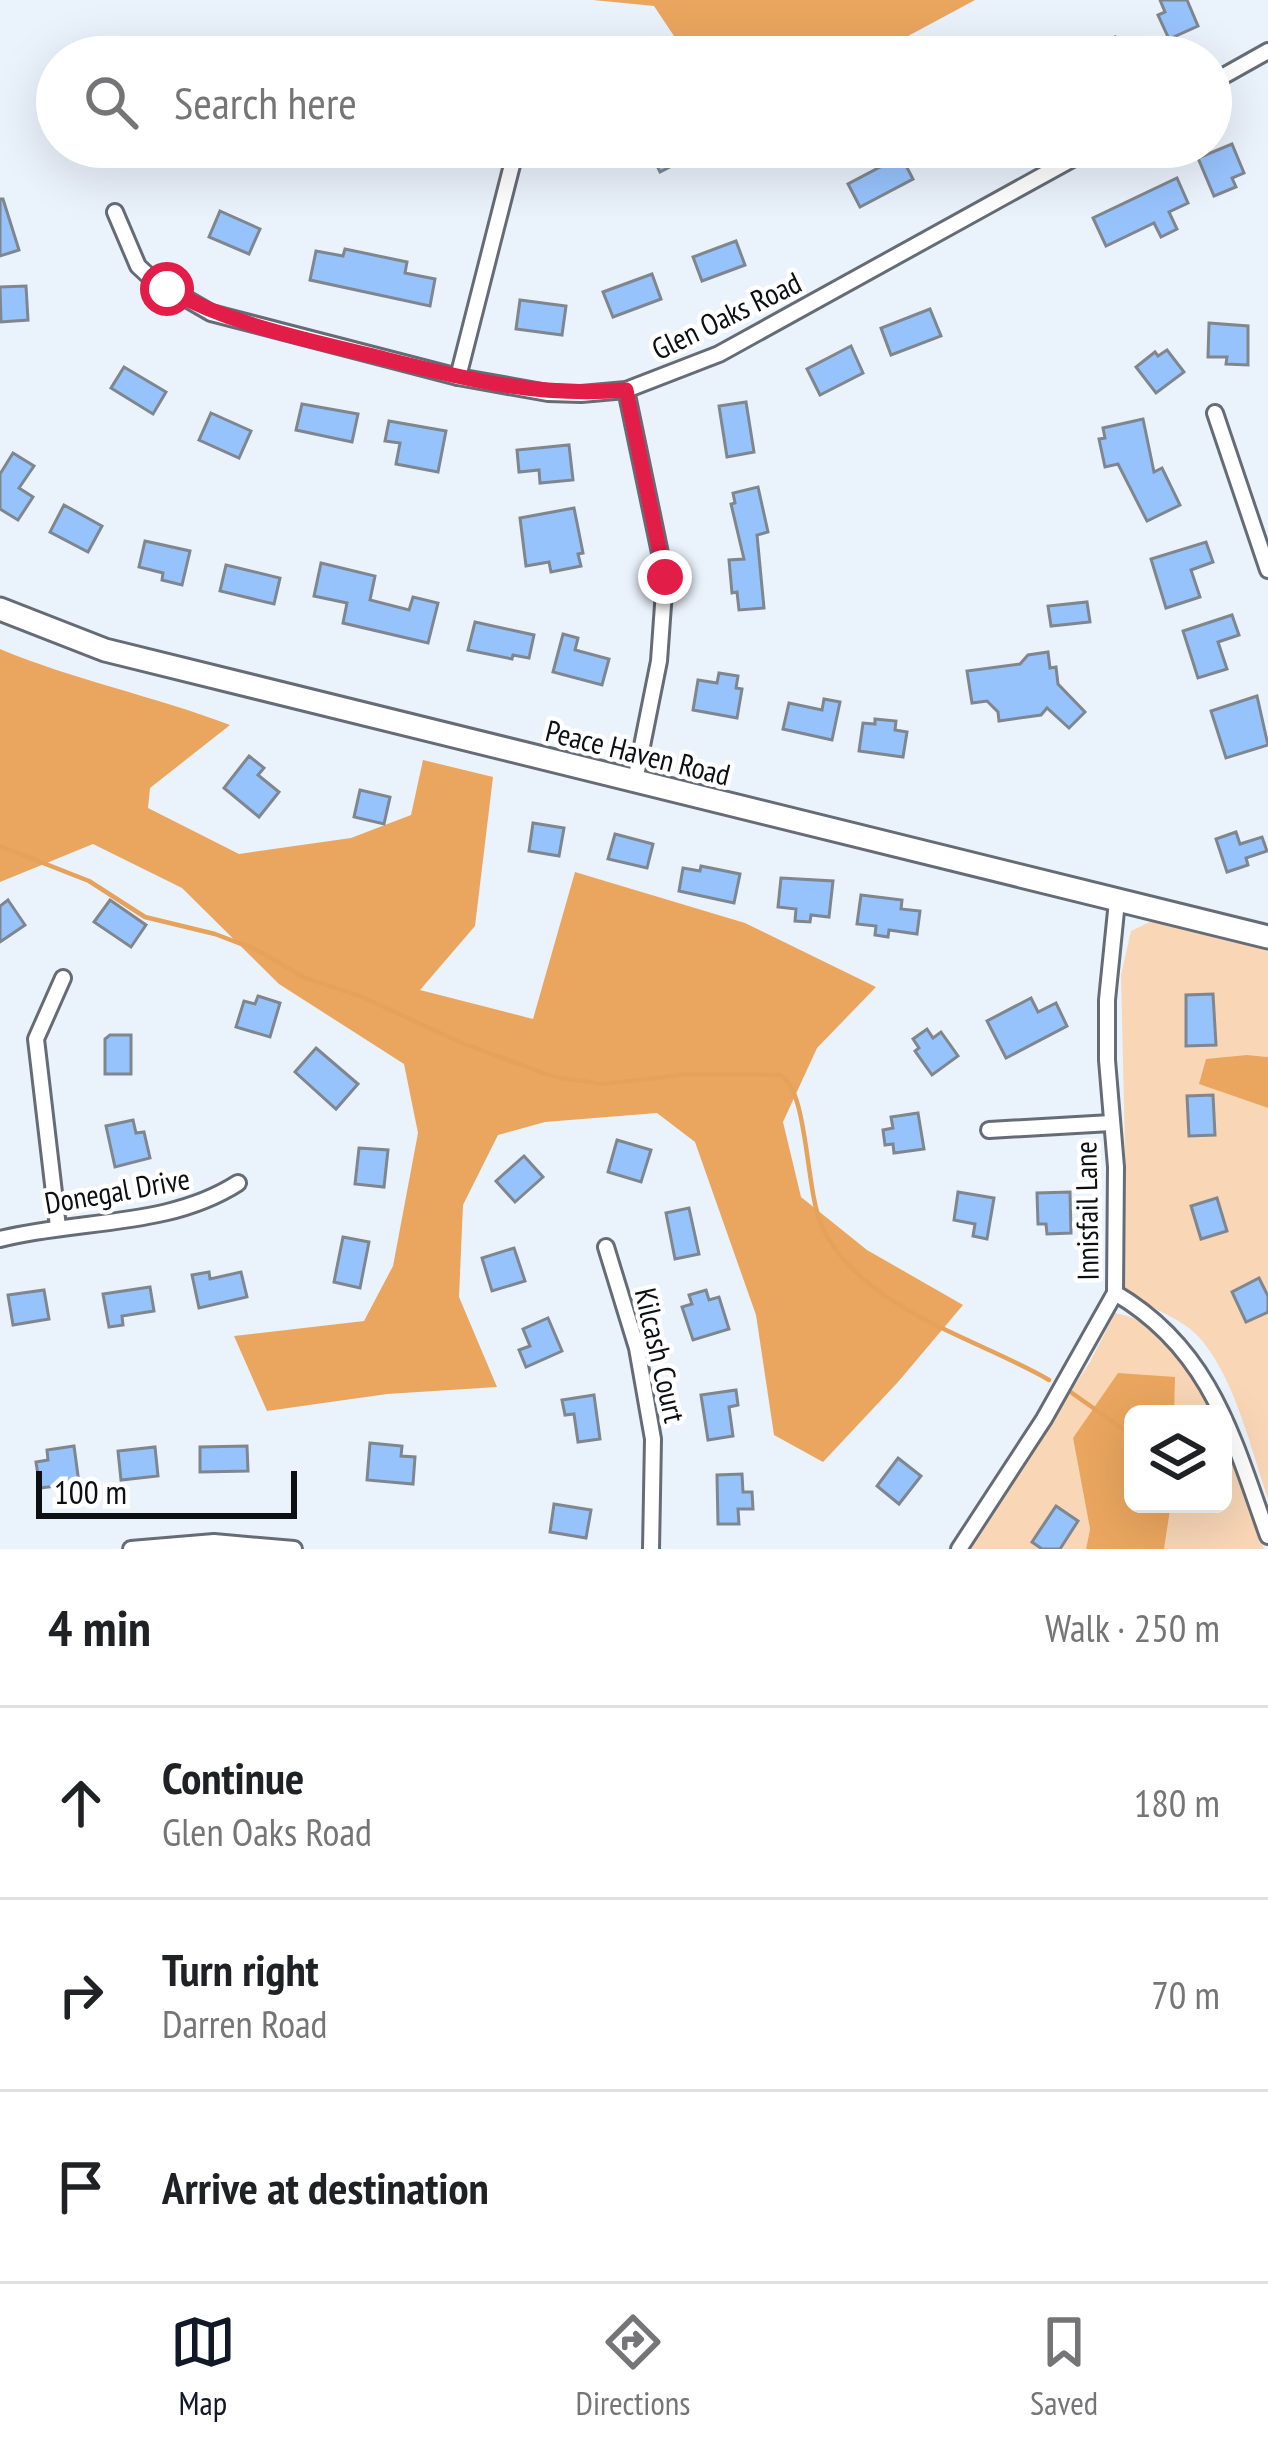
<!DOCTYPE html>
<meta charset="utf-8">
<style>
:root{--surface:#fff;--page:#f2f2f2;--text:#202124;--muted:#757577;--line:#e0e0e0;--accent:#111827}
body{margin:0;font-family:"PT Sans Narrow",sans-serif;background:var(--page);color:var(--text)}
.controls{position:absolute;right:36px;bottom:36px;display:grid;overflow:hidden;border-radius:18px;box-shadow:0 12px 48px #0002}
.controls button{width:108px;height:108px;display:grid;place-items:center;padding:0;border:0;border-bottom:3px solid var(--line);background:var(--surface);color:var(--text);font:60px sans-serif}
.scale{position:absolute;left:36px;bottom:30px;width:261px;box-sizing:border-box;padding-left:12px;border:6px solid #0d0f13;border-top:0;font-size:33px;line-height:42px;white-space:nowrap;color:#0d0f13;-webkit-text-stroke:9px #fff;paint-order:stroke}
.stop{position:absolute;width:36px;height:36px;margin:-27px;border:9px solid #e11d48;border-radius:50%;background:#fff}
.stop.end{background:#e11d48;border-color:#fff;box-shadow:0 3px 12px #0008}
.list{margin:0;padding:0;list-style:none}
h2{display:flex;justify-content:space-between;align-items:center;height:156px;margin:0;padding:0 48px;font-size:51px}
h2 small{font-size:39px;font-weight:400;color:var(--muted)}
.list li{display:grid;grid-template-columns:78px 1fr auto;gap:36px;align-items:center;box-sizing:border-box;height:192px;padding:0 48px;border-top:3px solid var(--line)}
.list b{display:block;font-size:45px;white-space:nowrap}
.list p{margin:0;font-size:39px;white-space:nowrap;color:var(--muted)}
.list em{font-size:39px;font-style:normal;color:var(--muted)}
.icon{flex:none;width:66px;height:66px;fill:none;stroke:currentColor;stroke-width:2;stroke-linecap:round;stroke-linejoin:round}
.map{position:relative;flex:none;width:1268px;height:1549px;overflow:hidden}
.search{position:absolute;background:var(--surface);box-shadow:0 12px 48px #0002;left:36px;right:36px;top:36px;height:132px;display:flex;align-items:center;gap:30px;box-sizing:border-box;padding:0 42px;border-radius:66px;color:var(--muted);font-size:45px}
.sheet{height:732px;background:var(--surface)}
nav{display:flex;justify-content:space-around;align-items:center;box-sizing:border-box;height:168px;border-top:3px solid var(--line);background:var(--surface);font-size:33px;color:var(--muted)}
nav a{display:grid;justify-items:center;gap:6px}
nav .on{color:var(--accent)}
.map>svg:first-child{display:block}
.green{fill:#f8d6b6}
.forest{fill:#eaa65f}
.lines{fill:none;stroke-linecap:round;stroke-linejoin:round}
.stream{stroke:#e6a25b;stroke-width:4.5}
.building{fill:#97c3fd;stroke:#7f868e;stroke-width:3}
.minor-casing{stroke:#666c75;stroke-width:20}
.secondary-casing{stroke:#666c75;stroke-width:27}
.minor{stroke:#fff;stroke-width:14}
.secondary{stroke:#fff;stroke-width:21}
.route{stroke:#e11d48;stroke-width:15}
.labels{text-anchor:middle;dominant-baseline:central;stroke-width:9;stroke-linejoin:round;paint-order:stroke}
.street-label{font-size:30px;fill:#0d0f13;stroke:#fff}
</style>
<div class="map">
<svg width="1268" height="1549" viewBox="0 0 1268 1549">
<rect width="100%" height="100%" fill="#eaf2fc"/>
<g class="green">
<path d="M1154,920L1268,949V1057L1247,1055L1200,1084L1268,1108V1499C1251,1449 1234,1375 1198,1336C1176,1313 1139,1307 1121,1284L1126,1193L1121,975L1131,931Z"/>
<path d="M1115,1313C1168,1322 1192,1370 1217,1414H1174V1377L1073,1438L1090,1529L1086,1549H967L1090,1362Z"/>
<polygon points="1223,1431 1264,1549 1164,1549 1171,1504 1223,1504"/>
</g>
<g class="forest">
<polygon points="593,0 975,0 869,57 688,57 654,6"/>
<path d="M0,649C74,680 154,696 230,725L150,788L148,808L239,854L351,838L411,815L423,760L493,777L475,926L420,990L533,1019L575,872L745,923L876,987L817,1048L783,1122L801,1197L867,1250L963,1305L898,1382L823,1462L774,1435L756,1315L695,1142L657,1113L545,1122L498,1135L463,1205L459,1297L497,1387L387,1394L267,1411L234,1336L364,1321L393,1266L418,1133L404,1064L279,984L182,888L93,844L0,882Z"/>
<polygon points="1247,1055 1268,1057 1268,1108 1199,1084 1206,1059"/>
<polygon points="1118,1373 1175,1377 1174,1414 1133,1414 1133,1504 1171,1504 1164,1549 1086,1549 1090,1529 1073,1438"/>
</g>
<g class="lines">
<g class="stream">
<path d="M0,846L89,881L145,917L215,934L257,950L305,978L362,997L462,1043L554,1077L604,1084L688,1074L780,1075C809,1089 805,1194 823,1229C865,1311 975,1337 1049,1380"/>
<polyline points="1072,1393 1133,1436"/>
</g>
</g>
<g class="building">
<polygon points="1160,0 1187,0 1198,26 1169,39 1158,15 1165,12"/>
<polygon points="1115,37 1126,57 1079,57"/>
<polygon points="604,38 618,57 579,57"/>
<polygon points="476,39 480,57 451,57 449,45"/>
<polygon points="1232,144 1244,173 1232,178 1236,187 1214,196 1198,158"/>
<polygon points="648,147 684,147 689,157 660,172"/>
<polygon points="901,156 913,179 860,207 848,184"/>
<polygon points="1177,178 1188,203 1169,212 1177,229 1161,237 1154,223 1106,246 1093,218"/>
<polygon points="0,199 3,199 19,250 0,256"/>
<polygon points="220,211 260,229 249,254 209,237"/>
<polygon points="736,241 745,265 702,281 693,257"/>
<polygon points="345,249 407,262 405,273 435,279 430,306 310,280 316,251 343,256"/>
<polygon points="652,274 661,299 613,317 603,292"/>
<polygon points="26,286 28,320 1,322 0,287"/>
<polygon points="520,300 566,306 562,335 516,329"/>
<polygon points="930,309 941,336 891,355 881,328"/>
<polygon points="1209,323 1248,326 1248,365 1226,364 1227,357 1208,357"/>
<polygon points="851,346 863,373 820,395 807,369"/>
<polygon points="1167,350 1184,372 1156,393 1136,367 1155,352 1158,356"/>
<polygon points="124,367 166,392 153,414 111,388"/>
<polygon points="746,402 754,452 727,457 719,406"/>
<polygon points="302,404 358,414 352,442 296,430"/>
<polygon points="211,413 251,431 239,458 199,440"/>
<polygon points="1143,419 1154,472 1162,468 1180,505 1147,521 1118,464 1105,467 1099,439 1105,438 1103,428"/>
<polygon points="389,421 446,431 438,472 396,464 400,443 385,441"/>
<polygon points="569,445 573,480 540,483 539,470 519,472 517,450"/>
<polygon points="13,453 34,466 19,488 33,497 18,520 0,509 0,474"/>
<polygon points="758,487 768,532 757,535 764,608 739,610 737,592 732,593 729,560 744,559 731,504 735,503 733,493"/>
<polygon points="64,505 102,526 88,552 50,532"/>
<polygon points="574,508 583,553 578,554 581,566 551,572 549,562 526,566 520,518"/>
<polygon points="145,541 190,551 182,585 162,580 163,573 139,567"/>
<polygon points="1206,542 1213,562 1191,570 1200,597 1166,608 1151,559"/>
<polygon points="321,563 375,576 370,600 409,610 413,597 438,603 428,643 343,623 347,603 314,596"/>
<polygon points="226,565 280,578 274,604 220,591"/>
<polygon points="1087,602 1090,622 1051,626 1048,606"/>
<polygon points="1232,615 1239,635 1218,642 1227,669 1198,678 1183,631"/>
<polygon points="475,622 534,635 529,658 513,655 512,659 468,650"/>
<polygon points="563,634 578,638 575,650 609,659 602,685 553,672"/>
<polygon points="1048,652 1050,668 1056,667 1058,684 1085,712 1069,728 1047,708 1041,715 999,721 998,712 987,701 972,703 967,671 1020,664 1028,655"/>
<polygon points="719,673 738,676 736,688 742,689 737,718 693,710 698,680 717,683"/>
<polygon points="1257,696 1268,745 1226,758 1211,711"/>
<polygon points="824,699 840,702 832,740 783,729 789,703 822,710"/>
<polygon points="875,719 896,721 895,730 907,732 903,757 859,751 863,723 875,724"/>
<polygon points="249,756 264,768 258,775 279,792 259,817 224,788"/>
<polygon points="360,790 390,797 384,824 354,817"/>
<polygon points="533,823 564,828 559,856 529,851"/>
<polygon points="1236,832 1240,844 1262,837 1267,851 1246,858 1248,865 1227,872 1216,839"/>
<polygon points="615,834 653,844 647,868 608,859"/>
<polygon points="701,866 740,874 734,903 679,891 683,868 700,871"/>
<polygon points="781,878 833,881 829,917 811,915 810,922 795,921 796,909 778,907"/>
<polygon points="861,895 902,900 901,909 920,911 917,934 889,930 888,937 875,935 876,926 857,924"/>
<polygon points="8,900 25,925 0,942 0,906"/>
<polygon points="110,900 146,925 131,947 94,922"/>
<polygon points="1213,994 1216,1045 1186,1046 1186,995"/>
<polygon points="258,996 280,1003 270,1037 236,1027 244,1001 255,1004"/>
<polygon points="1031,998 1038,1012 1056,1003 1067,1026 1006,1058 987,1021"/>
<polygon points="927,1029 933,1038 941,1032 958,1056 932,1075 915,1051 919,1048 913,1039"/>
<polygon points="110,1035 131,1035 131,1074 105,1074 105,1039"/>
<polygon points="316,1048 358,1084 336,1109 295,1072"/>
<polygon points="1213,1095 1215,1135 1189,1136 1187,1096"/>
<polygon points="918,1113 924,1149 894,1153 893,1144 885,1145 883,1130 893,1128 891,1117"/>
<polygon points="133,1120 136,1133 144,1132 150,1158 115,1167 106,1126"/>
<polygon points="617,1140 651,1150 641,1182 608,1172"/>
<polygon points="359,1148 388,1150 384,1187 355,1184"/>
<polygon points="524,1156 543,1177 515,1202 496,1181"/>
<polygon points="958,1192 994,1198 987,1239 973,1236 975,1224 954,1220"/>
<polygon points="1070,1192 1071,1233 1047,1234 1046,1224 1038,1224 1037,1193"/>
<polygon points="1217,1198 1227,1231 1201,1239 1191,1206"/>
<polygon points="689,1208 699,1254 675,1259 666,1213"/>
<polygon points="343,1237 369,1242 360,1288 334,1282"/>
<polygon points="514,1248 525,1281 492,1291 482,1258"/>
<polygon points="209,1272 210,1279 241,1272 247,1297 199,1308 192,1275"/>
<polygon points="1259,1278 1268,1296 1268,1312 1246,1322 1232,1292"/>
<polygon points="150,1287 154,1311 122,1316 123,1325 109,1327 103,1294"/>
<polygon points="44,1290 49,1319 13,1325 8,1295"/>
<polygon points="706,1290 709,1300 719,1297 729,1329 693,1340 682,1307 692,1304 689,1295"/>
<polygon points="548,1318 562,1351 526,1367 519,1350 530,1346 523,1329"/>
<polygon points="736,1390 738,1405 729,1407 733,1436 708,1440 701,1395"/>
<polygon points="594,1395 600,1439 578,1442 574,1414 565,1415 562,1400"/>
<polygon points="370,1443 402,1446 401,1456 415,1457 413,1484 367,1480"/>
<polygon points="74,1446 79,1483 40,1488 36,1462 48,1460 47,1450"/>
<polygon points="247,1446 248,1471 200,1472 200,1447"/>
<polygon points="155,1447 158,1476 121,1480 118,1451"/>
<polygon points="898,1458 921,1476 899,1504 877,1486"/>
<polygon points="742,1474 743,1492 752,1492 753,1509 738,1509 739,1524 718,1524 717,1475"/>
<polygon points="554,1504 591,1510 586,1538 550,1532"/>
<polygon points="1056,1506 1078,1521 1060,1549 1042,1549 1032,1542"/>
</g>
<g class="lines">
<g class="minor-casing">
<g id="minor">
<polyline points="1211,83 1268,51"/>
<polyline points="115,212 138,266 152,279 211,313 458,377 548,393 581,394 626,390 719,354 1094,147"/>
<polyline points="458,377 512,165"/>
<polyline points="626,390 665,577 659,661 635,781"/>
<polyline points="1215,413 1268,570"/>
<polyline points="989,1130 1111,1123"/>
<polyline points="58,1227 36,1039 63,978"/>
<path d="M0,1239C79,1219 168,1228 238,1183"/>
<polyline points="606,1247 637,1348 653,1439 651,1549"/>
<path d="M1115,1293C1211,1349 1233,1438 1268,1536"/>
<polyline points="131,1549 214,1542 294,1549"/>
<polyline points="959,1549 1044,1419 1115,1293 1116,1167 1107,1060 1107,1000 1117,901"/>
</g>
</g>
<g class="secondary-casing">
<polyline id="secondary" points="0,609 105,650 1268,937"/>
</g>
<use href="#minor" class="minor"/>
<use href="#secondary" class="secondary"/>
</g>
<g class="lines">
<path class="route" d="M167,289C230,324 299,338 369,355C458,377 534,398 626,390L665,577"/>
</g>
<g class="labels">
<g class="street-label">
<text transform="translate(726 315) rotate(-26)">Glen Oaks Road</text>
<text transform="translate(638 752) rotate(14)">Peace Haven Road</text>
<text transform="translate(117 1190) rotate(-10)">Donegal Drive</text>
<text transform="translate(1086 1211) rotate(-91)">Innisfail Lane</text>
<text transform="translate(661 1355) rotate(77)">Kilcash Court</text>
</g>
</g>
</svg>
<div class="controls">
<button><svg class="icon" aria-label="layers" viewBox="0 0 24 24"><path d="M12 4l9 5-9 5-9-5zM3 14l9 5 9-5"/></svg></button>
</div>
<div class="scale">100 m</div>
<div class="stop" style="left:167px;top:289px"></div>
<div class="stop end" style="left:665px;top:577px"></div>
<div class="search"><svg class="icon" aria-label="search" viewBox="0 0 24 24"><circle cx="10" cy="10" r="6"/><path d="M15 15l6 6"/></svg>Search here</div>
</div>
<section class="sheet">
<h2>4 min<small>Walk · 250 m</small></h2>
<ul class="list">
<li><svg class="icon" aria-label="ahead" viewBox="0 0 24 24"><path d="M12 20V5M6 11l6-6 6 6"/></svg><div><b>Continue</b><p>Glen Oaks Road</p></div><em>180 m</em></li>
<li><svg class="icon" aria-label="right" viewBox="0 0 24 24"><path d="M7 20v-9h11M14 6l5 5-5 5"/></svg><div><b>Turn right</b><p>Darren Road</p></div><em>70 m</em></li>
<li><svg class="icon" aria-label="arrive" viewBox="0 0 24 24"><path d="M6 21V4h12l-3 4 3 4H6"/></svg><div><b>Arrive at destination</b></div></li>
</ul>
</section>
<nav>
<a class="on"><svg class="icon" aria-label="map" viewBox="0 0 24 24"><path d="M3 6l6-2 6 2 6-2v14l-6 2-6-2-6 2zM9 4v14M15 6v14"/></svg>Map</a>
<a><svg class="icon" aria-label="directions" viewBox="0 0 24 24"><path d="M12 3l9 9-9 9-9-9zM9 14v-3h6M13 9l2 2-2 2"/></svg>Directions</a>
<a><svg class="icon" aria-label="saved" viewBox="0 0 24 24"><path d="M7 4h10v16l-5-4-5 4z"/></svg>Saved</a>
</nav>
